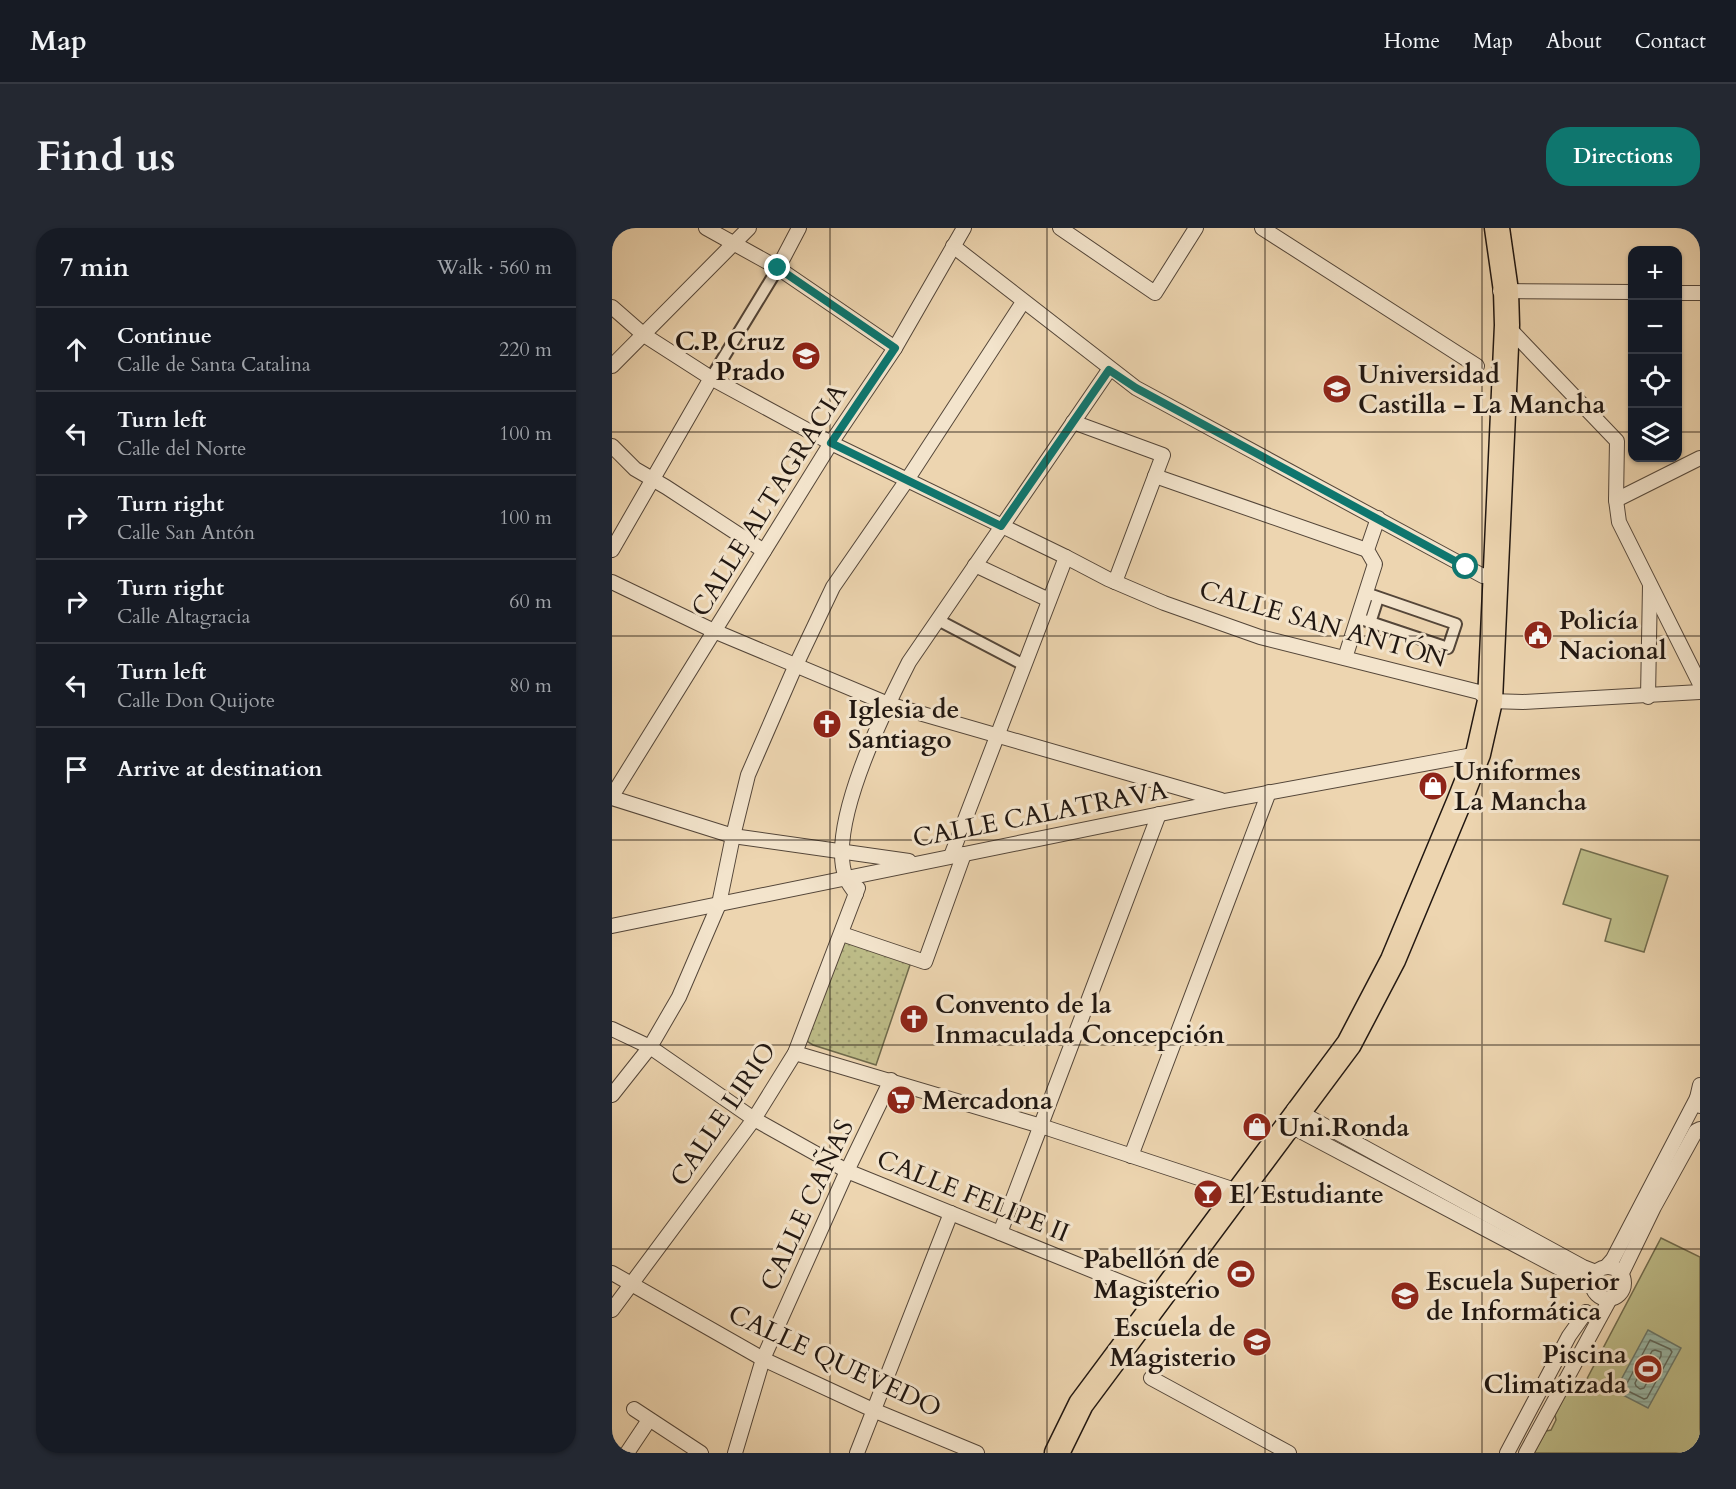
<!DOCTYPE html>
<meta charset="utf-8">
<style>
:root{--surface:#171b24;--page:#242831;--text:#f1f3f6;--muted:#9ea1a6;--line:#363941;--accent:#0f766e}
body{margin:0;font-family:Cardo,serif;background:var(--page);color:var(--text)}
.controls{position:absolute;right:18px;top:18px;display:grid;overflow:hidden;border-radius:12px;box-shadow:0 2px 4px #0004}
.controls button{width:54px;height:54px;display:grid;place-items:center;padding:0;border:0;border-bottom:2px solid var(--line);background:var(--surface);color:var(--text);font:30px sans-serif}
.stop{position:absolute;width:18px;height:18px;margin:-14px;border:4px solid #0f766e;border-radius:50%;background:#fff}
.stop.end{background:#0f766e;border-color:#fff;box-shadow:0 2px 6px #0008}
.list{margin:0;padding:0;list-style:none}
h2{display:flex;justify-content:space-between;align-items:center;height:78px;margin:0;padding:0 24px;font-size:26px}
h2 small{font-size:20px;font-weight:400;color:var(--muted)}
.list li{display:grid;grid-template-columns:39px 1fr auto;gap:18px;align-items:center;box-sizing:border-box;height:84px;padding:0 24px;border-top:2px solid var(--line)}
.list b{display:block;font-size:22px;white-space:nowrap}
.list p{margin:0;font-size:20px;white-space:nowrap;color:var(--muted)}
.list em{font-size:20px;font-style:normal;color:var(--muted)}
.icon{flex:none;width:33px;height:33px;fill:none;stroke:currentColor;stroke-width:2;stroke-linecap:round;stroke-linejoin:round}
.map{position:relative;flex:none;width:1088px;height:1225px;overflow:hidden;border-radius:24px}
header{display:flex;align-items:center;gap:36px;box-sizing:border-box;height:84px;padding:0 30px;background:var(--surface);border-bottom:2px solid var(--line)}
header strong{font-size:28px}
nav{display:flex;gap:33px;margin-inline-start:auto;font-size:21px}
.intro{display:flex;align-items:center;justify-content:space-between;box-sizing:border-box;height:144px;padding:0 36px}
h1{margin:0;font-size:42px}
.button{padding:15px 27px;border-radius:24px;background:var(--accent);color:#fff;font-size:21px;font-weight:700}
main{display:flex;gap:36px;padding:0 36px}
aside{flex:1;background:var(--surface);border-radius:24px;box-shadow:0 2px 4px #0004}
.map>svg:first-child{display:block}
.green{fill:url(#green-dots);stroke:#6f6a4c;stroke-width:1.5}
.pitch{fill:#bdbc88;stroke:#6f6a4c;stroke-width:1.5}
.water{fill:url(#water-rules);stroke:#69786c;stroke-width:1.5}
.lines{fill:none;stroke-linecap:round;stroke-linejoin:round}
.shore{stroke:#5d685d;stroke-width:1.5}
.pedestrian-casing{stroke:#544639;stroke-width:14}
.minor-casing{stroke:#544639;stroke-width:16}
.trunk-casing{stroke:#211711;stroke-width:27}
.pedestrian{stroke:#f3e4cc;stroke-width:10}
.minor{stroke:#f3e4cc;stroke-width:14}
.trunk{stroke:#edd5b0;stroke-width:24}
.route{stroke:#0f766e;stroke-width:8}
.grid{fill:none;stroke:#211711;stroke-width:1.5;stroke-opacity:0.55}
.labels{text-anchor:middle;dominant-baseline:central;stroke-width:6;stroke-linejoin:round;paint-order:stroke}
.poi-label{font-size:26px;font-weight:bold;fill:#211711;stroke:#f3e4cc;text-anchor:start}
.street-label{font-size:26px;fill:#211711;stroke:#f3e4cc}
</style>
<header>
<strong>Map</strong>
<nav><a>Home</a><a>Map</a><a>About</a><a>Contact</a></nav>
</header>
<div class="intro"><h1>Find us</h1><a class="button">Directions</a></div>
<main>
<aside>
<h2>7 min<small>Walk · 560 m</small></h2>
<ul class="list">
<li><svg class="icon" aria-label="ahead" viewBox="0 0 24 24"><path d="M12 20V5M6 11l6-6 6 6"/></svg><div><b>Continue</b><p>Calle de Santa Catalina</p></div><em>220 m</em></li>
<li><svg class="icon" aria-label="left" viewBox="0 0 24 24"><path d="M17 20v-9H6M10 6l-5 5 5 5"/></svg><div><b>Turn left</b><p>Calle del Norte</p></div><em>100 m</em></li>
<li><svg class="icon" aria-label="right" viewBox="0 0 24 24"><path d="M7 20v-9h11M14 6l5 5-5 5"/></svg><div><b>Turn right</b><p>Calle San Antón</p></div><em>100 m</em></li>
<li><svg class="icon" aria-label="right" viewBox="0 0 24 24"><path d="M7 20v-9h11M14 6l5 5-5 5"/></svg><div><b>Turn right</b><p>Calle Altagracia</p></div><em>60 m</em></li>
<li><svg class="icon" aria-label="left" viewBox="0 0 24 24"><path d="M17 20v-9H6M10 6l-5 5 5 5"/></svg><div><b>Turn left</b><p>Calle Don Quijote</p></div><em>80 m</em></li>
<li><svg class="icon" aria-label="arrive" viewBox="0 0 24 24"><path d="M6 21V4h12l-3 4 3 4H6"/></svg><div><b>Arrive at destination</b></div></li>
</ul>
</aside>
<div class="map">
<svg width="1088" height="1225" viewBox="0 0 1088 1225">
<defs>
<pattern id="green-dots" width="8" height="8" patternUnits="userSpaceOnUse" patternTransform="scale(1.5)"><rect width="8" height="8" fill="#bdbc88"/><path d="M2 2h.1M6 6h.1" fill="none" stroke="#a2a174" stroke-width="1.8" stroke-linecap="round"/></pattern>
<pattern id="water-rules" width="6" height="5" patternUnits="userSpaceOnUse" patternTransform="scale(1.5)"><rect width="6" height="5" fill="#99b9a9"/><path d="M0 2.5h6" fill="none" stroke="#849e90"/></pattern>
</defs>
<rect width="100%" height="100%" fill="#edd5b0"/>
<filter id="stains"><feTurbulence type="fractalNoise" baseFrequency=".00333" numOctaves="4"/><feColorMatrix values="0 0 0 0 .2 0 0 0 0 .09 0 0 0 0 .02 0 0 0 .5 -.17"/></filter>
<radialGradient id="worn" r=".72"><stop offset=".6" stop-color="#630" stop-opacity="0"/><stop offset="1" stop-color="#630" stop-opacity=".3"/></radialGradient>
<polygon class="green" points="235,713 299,734 264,837 201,817 196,814 195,811 232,714"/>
<g class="pitch">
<polygon points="969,621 1056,648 1032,724 993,713 999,691 951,676"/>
<polygon points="1049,1010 1088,1029 1088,1225 922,1225 934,1203 939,1202 944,1192 943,1187 958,1158 963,1162 964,1160 969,1162"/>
</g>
<polygon class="water" points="1036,1102 1069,1120 1036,1180 1003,1163"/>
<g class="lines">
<g class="shore">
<polygon points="1038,1112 1058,1121 1060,1124 1035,1170 1032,1171 1014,1162 1013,1159"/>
<polygon points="1043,1122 1049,1124 1049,1128 1032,1160 1028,1161 1024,1158 1023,1155 1040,1123"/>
</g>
<g class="pedestrian-casing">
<g id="pedestrian">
<polyline points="99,150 166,40"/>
<polyline points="746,390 836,420 844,396 754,365"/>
<polyline points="326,392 412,437"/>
<polyline points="758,395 766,370"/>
</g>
</g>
<g class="minor-casing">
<g id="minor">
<polyline points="94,0 166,40 283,120"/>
<polyline points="448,0 543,65 584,0"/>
<polyline points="650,0 865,138"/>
<polyline points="341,18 524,160 871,348"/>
<polyline points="166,40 187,0"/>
<polyline points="888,63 1020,64"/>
<polyline points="1066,65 1088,65"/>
<polyline points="0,79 32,107 99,150 219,215 454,329 496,351 552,375 648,409 867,464 878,473 911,474 1088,464"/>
<polyline points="894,97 1005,213 1004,272 1007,294 1088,456"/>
<polyline points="0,138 137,0"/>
<polyline points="461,194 551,227 503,354"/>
<polyline points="0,218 23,241 54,259 152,323"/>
<polyline points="543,248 755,322"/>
<polyline points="1004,272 1088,230"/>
<polyline points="0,322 99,150"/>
<polyline points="363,337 437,372"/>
<polyline points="0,354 102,403 276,476 609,572"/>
<polyline points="733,430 763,336 755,322 766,290"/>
<polyline points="1036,469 1038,357"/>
<polyline points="0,568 219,215 283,120 352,0"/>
<polyline points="0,570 121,608 297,633"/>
<polyline points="339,628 454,329"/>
<path d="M244,666C241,661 236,656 234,650C214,599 273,481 297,434L497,142"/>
<polyline points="0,698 612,573 866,526"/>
<polyline points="230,706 313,734 352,626"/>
<polyline points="0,801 38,819 142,891 235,943 536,1065"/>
<polyline points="183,825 429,898 617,960 626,967"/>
<polyline points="1088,857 1085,870 1088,878"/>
<polyline points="0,867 38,819 67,769 107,676 121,608 136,547 183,439 221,359 295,252 411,74"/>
<polyline points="682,881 971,1039 984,1044"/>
<polyline points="673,895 979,1057"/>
<polyline points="519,928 657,564"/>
<polyline points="388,1005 547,586"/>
<polyline points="994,1039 1001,1031 1085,870"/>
<circle cx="996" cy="1055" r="16"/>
<polyline points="0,1045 151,1131 261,1182 365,1225"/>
<polyline points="1009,1047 1042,979 1084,903 1088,901"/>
<polyline points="0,1082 142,891 183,825 246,660"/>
<polyline points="539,1150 677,1225"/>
<polyline points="22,1181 89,1225"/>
<polyline points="15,1225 37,1192"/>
<polyline points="123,1225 151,1131 235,943 279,852"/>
<polyline points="245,1225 339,985"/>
<polyline points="895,1225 957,1108 974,1084"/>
<polyline points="914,1225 998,1071"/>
</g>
</g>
<g class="trunk-casing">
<polyline id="trunk" points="445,1225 469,1176 737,816 781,732 847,574 866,526 878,473 895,97 894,63 885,0"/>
</g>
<use href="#pedestrian" class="pedestrian"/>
<use href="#minor" class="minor"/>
<use href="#trunk" class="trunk"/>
</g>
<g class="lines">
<polyline class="route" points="166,40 283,120 219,215 389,298 497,142 524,160 854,339"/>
</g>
<path class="grid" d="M218,0V1225M435,0V1225M653,0V1225M870,0V1225M0,204H1020M1066,204H1088M0,408H1088M0,612H1088M0,817H1088M0,1021H1088"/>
<defs>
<g id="school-disc" transform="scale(1.5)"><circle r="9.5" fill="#8f2418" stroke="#f3e4cc"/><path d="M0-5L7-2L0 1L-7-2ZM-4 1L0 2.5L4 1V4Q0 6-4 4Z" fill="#fff"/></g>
<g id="university-disc" transform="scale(1.5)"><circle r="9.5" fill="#8f2418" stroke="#f3e4cc"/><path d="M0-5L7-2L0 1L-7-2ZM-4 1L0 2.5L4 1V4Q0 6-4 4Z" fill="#fff"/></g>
<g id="civic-disc" transform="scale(1.5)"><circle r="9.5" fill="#8f2418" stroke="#f3e4cc"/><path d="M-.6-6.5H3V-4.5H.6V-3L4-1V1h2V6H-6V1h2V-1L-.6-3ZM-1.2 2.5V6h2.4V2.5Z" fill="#fff"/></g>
<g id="church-disc" transform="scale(1.5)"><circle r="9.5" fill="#8f2418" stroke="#f3e4cc"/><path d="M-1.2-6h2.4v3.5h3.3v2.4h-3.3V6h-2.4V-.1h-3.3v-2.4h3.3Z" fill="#fff"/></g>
<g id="shop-disc" transform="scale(1.5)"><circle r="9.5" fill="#8f2418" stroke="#f3e4cc"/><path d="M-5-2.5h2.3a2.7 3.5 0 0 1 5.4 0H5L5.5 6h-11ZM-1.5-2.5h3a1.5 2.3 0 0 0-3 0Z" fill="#fff"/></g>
<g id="supermarket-disc" transform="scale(1.5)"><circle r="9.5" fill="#8f2418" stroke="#f3e4cc"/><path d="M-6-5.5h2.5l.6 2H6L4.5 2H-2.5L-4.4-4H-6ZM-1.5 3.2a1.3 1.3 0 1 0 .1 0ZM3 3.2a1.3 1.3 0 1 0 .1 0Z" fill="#fff"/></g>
<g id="bar-disc" transform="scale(1.5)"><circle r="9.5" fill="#8f2418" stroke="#f3e4cc"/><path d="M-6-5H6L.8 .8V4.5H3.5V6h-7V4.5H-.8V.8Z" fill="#fff"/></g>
<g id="stadium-disc" transform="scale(1.5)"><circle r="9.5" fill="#8f2418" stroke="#f3e4cc"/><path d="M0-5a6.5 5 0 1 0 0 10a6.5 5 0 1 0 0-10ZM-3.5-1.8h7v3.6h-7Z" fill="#fff"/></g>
</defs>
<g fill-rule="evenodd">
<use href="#school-disc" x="194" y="128"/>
<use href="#university-disc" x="725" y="161"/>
<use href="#civic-disc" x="926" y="407"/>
<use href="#church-disc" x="215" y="496"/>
<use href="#shop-disc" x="821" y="558"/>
<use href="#church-disc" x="302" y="791"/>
<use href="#supermarket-disc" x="289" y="872"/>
<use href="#shop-disc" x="645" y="899"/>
<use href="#bar-disc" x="596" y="966"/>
<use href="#stadium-disc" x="629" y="1046"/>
<use href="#university-disc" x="793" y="1068"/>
<use href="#university-disc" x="645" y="1114"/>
<use href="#stadium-disc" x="1036" y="1141"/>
</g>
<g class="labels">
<g class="poi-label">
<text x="173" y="113" text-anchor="end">C.P. Cruz<tspan x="173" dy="30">Prado</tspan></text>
<text x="746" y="146">Universidad<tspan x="746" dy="30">Castilla - La Mancha</tspan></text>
<text x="947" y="392">Policía<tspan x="947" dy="30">Nacional</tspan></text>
<text x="236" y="481">Iglesia de<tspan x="236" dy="30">Santiago</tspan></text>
<text x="842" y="543">Uniformes<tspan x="842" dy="30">La Mancha</tspan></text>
<text x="323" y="776">Convento de la<tspan x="323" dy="30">Inmaculada Concepción</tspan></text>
<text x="310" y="872">Mercadona</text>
<text x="666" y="899">Uni.Ronda</text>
<text x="617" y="966">El Estudiante</text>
<text x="608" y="1031" text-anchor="end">Pabellón de<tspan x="608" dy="30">Magisterio</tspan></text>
<text x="814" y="1053">Escuela Superior<tspan x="814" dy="30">de Informática</tspan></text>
<text x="624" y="1099" text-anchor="end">Escuela de<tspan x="624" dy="30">Magisterio</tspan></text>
<text x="1015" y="1126" text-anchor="end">Piscina<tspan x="1015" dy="30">Climatizada</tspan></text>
</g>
<g class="street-label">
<text transform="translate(157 272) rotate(-58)">CALLE ALTAGRACIA</text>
<text transform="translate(711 396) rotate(16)">CALLE SAN ANTÓN</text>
<text transform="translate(428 586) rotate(-11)">CALLE CALATRAVA</text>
<text transform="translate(111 886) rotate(-56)">CALLE LIRIO</text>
<text transform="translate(361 968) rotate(22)">CALLE FELIPE II</text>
<text transform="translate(195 977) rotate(-65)">CALLE CAÑAS</text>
<text transform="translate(223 1133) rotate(25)">CALLE QUEVEDO</text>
</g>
</g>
<rect width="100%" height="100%" filter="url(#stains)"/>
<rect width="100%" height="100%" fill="url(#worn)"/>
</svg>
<div class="controls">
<button>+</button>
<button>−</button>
<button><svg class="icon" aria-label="locate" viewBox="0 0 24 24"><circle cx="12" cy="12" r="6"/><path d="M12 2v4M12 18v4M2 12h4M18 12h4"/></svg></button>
<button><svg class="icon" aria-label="layers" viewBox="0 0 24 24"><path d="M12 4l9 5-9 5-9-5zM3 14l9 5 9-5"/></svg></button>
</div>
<div class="stop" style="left:854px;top:339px"></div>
<div class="stop end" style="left:166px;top:40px"></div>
</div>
</main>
